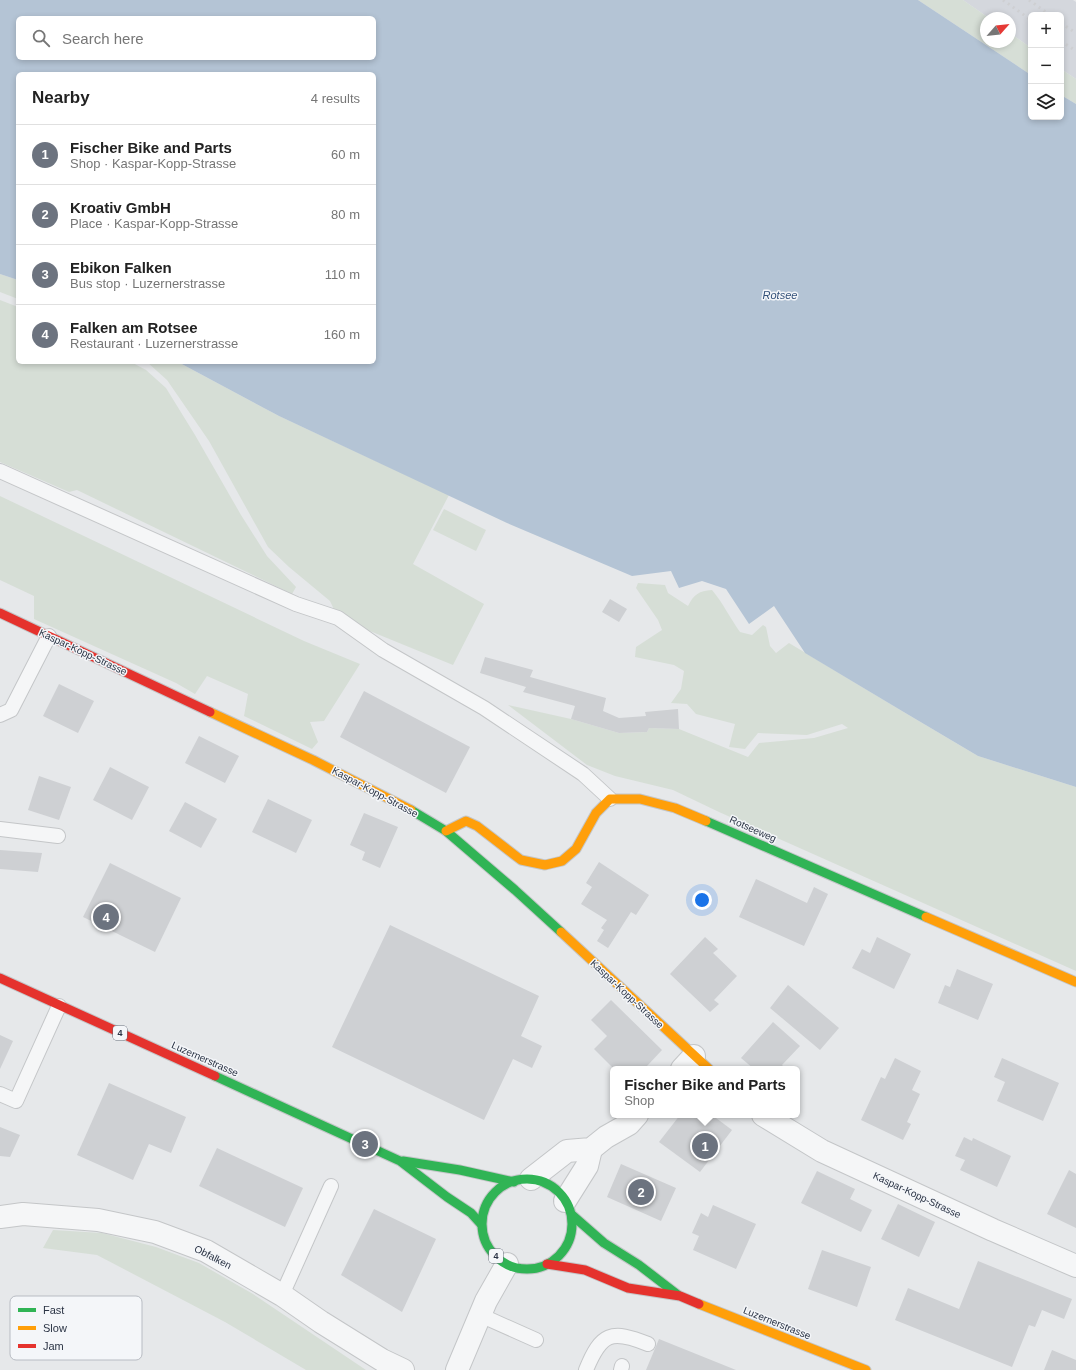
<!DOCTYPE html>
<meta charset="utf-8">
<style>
:root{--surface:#fff;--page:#f6f6f6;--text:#222;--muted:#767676;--line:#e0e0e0;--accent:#6c737f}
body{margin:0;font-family:Arial,sans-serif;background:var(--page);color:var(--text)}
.controls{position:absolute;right:12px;top:12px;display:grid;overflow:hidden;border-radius:6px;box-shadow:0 2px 6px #0003}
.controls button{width:36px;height:36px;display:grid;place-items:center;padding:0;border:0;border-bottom:1px solid var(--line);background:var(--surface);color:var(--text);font:20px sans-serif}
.compass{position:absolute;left:980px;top:12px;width:36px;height:36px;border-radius:50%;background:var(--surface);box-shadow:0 2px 6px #0003;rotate:63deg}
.you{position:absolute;left:702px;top:900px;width:14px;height:14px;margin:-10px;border:3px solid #fff;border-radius:50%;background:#1a73e8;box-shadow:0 0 0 6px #1a73e833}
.badge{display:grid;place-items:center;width:26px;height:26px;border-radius:50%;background:var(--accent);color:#fff;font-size:13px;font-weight:700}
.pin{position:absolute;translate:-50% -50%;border:2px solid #fff;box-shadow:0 1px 4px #0006}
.popup{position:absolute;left:610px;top:1066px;width:190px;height:52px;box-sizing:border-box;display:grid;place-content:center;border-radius:6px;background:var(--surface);filter:drop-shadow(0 1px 3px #0005);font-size:13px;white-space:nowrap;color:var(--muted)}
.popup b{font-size:15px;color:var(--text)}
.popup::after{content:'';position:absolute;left:50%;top:100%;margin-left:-8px;border:8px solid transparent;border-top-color:var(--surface)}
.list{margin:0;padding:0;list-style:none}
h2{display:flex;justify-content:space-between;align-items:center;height:52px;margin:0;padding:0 16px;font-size:17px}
h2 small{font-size:13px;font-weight:400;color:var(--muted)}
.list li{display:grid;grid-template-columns:26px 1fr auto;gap:12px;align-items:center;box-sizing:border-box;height:60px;padding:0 16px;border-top:1px solid var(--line)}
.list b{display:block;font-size:15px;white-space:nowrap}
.list p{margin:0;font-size:13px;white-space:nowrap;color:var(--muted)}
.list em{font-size:13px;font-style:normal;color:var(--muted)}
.icon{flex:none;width:22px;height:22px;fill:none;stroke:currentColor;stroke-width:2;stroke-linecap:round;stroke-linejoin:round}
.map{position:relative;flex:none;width:1076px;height:1370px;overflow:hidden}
.search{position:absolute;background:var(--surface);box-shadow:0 2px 6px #0003;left:16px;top:16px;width:360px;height:44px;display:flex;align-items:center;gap:10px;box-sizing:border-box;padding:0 14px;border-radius:6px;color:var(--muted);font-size:15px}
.panel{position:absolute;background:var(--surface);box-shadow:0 2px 6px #0003;left:16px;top:72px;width:360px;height:292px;border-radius:6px}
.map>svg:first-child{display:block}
.built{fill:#d4d7dd}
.green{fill:#d6ded6}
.water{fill:#b4c4d5;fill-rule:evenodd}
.building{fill:#ced0d3}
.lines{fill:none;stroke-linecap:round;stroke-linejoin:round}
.lane-casing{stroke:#c4c6c8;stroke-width:16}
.street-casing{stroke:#c4c6c8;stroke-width:24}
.fast-casing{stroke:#c4c6c8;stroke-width:11}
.slow-casing{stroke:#c4c6c8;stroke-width:11}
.jam-casing{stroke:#c4c6c8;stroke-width:11}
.lane{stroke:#f5f6f7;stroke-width:14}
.street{stroke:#f5f6f7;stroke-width:22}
.fast{stroke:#30b455;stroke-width:9}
.slow{stroke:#ff9f0a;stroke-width:9}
.jam{stroke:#e5322d;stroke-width:9}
.rail{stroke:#cecfd2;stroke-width:3;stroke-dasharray:2 4;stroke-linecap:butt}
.labels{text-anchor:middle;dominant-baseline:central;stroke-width:3;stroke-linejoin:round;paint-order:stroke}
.shield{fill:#f4f6f9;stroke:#676e7b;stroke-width:1}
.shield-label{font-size:9px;font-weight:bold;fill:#2b3445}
.street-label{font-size:10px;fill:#2b3445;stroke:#f4f6f9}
.water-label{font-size:11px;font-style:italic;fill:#34527a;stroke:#f4f6f9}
.key{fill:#f4f6f9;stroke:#b8bcc3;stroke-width:1}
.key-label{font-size:11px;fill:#2b3445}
</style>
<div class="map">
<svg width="1076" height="1370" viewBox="0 0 1076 1370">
<rect width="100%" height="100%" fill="#e6e8ea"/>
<polygon class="built" points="963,0 1073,0 1076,2 1076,79 1061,69 1061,15 1031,15 1031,48 1010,33 1010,18 989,18"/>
<g class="green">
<polygon points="918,0 963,0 989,18 986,18 986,42 1010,42 1010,33 1031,48 1031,75"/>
<polygon points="1061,69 1076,79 1076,104 1061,95"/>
<polygon points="0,274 18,280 18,299 0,292"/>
<polygon points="0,300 18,307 18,362 131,362 146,370 166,388 195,435 241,515 267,556 296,587 292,594 77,490 69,492 0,462"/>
<polygon points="147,362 178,362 279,416 449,495 413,564 484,604 453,665 338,618 330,601 289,567 268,547 209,441 167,380"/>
<polygon points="0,496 304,641 360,664 324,721 310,722 318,742 312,749 244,716 248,694 207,676 195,694 176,683 34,619 34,596 0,580"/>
<polygon points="444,509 486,530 476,551 433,530"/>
<path d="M638,583L665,585L668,593L688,606C694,594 699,591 712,590C723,603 730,618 740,632L752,635L763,625L766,627L770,646L776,653L789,643L902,711L978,756L1076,787V971L719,812L673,790L615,776L587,765L508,705L571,719L619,733L647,732L649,728L679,729L748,757L759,743L814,738L848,728L842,724L807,735L758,733L745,749L729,747L735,724L696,714L687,704L671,703L681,689L684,671L674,665L635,657L636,647L662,630L658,620L636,588Z"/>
<polygon points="53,1230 102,1233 156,1247 199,1263 253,1294 366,1370 306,1370 225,1322 97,1255 43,1248"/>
</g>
<path class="water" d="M0,0H918L1031,75V117H1061V95L1076,104V787L978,756L902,711L805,653L774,606L749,624L726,589L702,581L679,588L671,571L632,576L507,523L279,416L178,362H374V74H18V280L0,274ZM18,18H374V58H18Z"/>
<g class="building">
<polygon points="610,599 627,609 619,622 602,612"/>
<polygon points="485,657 533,670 530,677 606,698 603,711 619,718 646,716 645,712 678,709 679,729 649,728 647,732 619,733 571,719 575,706 523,692 526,687 480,673"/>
<polygon points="59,684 94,701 78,733 43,716"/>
<polygon points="364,691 470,747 446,793 340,737"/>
<polygon points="199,736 239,756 225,783 185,763"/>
<polygon points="110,767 149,787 132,820 93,800"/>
<polygon points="39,776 71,787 59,820 28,810"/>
<polygon points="268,799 312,820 296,853 252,832"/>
<polygon points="185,802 217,819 201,848 169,831"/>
<polygon points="364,813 398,827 380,868 362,860 365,852 350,845"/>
<polygon points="0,850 42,853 38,872 0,869"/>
<polygon points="599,862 649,895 636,915 631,912 608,948 597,941 604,930 601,928 607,920 581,904 592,887 586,883"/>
<polygon points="110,863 181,898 155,952 83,917"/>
<polygon points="756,879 807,903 814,887 828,894 804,946 739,917"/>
<polygon points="390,925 539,996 521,1036 542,1046 532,1068 513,1059 484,1120 332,1047"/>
<polygon points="705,937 718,949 713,953 737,976 714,1000 719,1004 710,1012 670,974"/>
<polygon points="877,937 911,954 894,989 852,968 862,949 870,953"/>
<polygon points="957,969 993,984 978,1020 938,1003 945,985 950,987"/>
<polygon points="788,985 839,1028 820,1050 770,1008"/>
<polygon points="611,1000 662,1050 647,1066 651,1069 614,1069 594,1049 607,1036 591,1020"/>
<polygon points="773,1022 800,1046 782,1065 786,1069 754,1069 741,1058"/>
<polygon points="0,1035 13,1041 0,1069"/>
<polygon points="895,1058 921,1071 912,1090 920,1094 907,1122 911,1124 903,1140 861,1120 881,1077 885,1079"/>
<polygon points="1002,1058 1059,1083 1043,1121 997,1101 1005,1082 994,1077"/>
<polygon points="109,1083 186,1117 171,1153 149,1144 133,1180 77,1155"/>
<polygon points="680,1115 712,1115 732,1130 700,1172 659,1142"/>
<polygon points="0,1127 20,1135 10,1157 0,1156"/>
<polygon points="964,1137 972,1141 973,1138 1011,1156 997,1187 960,1170 965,1160 955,1156"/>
<polygon points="217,1148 303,1188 285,1227 199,1186"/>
<polygon points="621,1164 676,1188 661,1221 607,1197"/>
<polygon points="1069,1170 1076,1174 1076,1228 1047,1214"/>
<polygon points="817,1171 855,1189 850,1199 872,1210 861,1232 801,1203"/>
<polygon points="898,1204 935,1222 919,1257 881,1239"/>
<polygon points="713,1205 756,1224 736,1269 693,1250 699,1236 692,1233 701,1213 708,1217"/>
<polygon points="374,1209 436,1239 402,1312 341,1275"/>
<polygon points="822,1250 871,1267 857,1307 808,1289"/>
<polygon points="978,1261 1072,1299 1064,1319 1042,1310 1035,1327 1029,1325 1012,1367 895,1320 908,1288 959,1309"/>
<polygon points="659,1339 736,1370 646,1370"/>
<polygon points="1052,1350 1076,1360 1076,1370 1044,1370"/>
</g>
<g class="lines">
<g class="lane-casing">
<g id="lane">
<polyline points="0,471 296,604 338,618 383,650 484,708 583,774 610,799"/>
<polyline points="0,715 11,710 49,636"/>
<polyline points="0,829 58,836"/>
<polyline points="0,1094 16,1101 59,1006"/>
<polyline points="282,1295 331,1186"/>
<polyline points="480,1315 536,1340"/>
<path d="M586,1370C601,1333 611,1329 648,1344"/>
<polyline points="621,1370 622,1366"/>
</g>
</g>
<g class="street-casing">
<g id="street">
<polyline points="682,1069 694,1056"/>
<polyline points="763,1115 822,1151 993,1230 1076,1266"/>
<polyline points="531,1179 567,1151 591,1149 606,1137 629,1124 637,1115"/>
<polyline points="565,1201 587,1166 591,1149"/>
<polyline points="0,1217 23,1214 98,1220 155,1232 206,1251 282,1295 321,1322 382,1360 403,1370"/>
<polyline points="457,1370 486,1301 507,1264"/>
</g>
</g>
<g class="fast-casing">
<g id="fast">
<polyline points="411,810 446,831 515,890 561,932"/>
<polyline points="706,821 926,917"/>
<polyline points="215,1076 400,1161 447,1197 471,1213 481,1224"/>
<polyline points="403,1161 460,1170 514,1182"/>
<circle cx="527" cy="1224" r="45"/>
<polyline points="572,1215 604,1243 639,1265 678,1295"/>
</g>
</g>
<g class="slow-casing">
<g id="slow">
<polyline points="210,712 313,760 411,810"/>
<polyline points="446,831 466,821 477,826 521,860 545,865 562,861 576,849 596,813 610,799 640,799 675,808 706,821"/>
<polyline points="926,917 1076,982"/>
<polyline points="561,932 709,1069"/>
<polyline points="699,1304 866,1370"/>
</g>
</g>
<g class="jam-casing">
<g id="jam">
<polyline points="0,613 210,712"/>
<polyline points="0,978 215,1076"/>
<polyline points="547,1264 585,1270 628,1288 680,1296 699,1304"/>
</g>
</g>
<use href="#lane" class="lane"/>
<use href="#street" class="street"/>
<use href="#fast" class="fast"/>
<use href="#slow" class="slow"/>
<use href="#jam" class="jam"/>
<g class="rail">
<polyline points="1003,0 1031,20"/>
<polyline points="1029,0 1050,15"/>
<polyline points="1061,23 1076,33"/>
<polyline points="1061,41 1076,51"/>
</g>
</g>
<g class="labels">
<g class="shield">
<rect x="113" y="1026" width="14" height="14" rx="3"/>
<rect x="489" y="1249" width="14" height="14" rx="3"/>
</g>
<g class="shield-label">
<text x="120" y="1033">4</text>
<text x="496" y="1256">4</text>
</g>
<g class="street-label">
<text transform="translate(83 652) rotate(25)">Kaspar-Kopp-Strasse</text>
<text transform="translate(375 792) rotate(28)">Kaspar-Kopp-Strasse</text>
<text transform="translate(753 829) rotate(24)">Rotseeweg</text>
<text transform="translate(627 994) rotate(43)">Kaspar-Kopp-Strasse</text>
<text transform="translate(205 1059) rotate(24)">Luzernerstrasse</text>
<text transform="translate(917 1195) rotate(25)">Kaspar-Kopp-Strasse</text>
<text transform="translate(213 1257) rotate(27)">Obfalken</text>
<text transform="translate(777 1323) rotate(22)">Luzernerstrasse</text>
</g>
<g class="water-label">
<text x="780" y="295">Rotsee</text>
</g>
</g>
<rect x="10" y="1296" width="132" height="64" rx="6" class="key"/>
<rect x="18" y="1308" width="18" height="4" fill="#30b455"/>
<rect x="18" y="1326" width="18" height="4" fill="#ff9f0a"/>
<rect x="18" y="1344" width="18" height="4" fill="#e5322d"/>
<g class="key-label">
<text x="43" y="1314">Fast</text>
<text x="43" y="1332">Slow</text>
<text x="43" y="1350">Jam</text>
</g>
</svg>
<div class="controls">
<button>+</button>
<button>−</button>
<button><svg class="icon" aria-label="layers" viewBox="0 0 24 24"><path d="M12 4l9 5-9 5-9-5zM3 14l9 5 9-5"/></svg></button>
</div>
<svg class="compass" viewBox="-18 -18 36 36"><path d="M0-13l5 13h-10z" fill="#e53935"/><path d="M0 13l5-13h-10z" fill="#767676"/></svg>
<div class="you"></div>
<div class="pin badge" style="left:705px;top:1146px">1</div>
<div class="popup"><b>Fischer Bike and Parts</b>Shop</div>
<div class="pin badge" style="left:641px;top:1192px">2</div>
<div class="pin badge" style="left:365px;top:1144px">3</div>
<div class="pin badge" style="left:106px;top:917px">4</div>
<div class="search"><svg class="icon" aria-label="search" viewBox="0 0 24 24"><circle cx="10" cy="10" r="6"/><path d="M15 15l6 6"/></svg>Search here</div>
<section class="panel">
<h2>Nearby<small>4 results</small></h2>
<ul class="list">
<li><span class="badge">1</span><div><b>Fischer Bike and Parts</b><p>Shop · Kaspar-Kopp-Strasse</p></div><em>60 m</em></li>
<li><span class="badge">2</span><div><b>Kroativ GmbH</b><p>Place · Kaspar-Kopp-Strasse</p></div><em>80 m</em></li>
<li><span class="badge">3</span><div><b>Ebikon Falken</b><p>Bus stop · Luzernerstrasse</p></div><em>110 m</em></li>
<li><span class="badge">4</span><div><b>Falken am Rotsee</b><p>Restaurant · Luzernerstrasse</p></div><em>160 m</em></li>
</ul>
</section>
</div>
